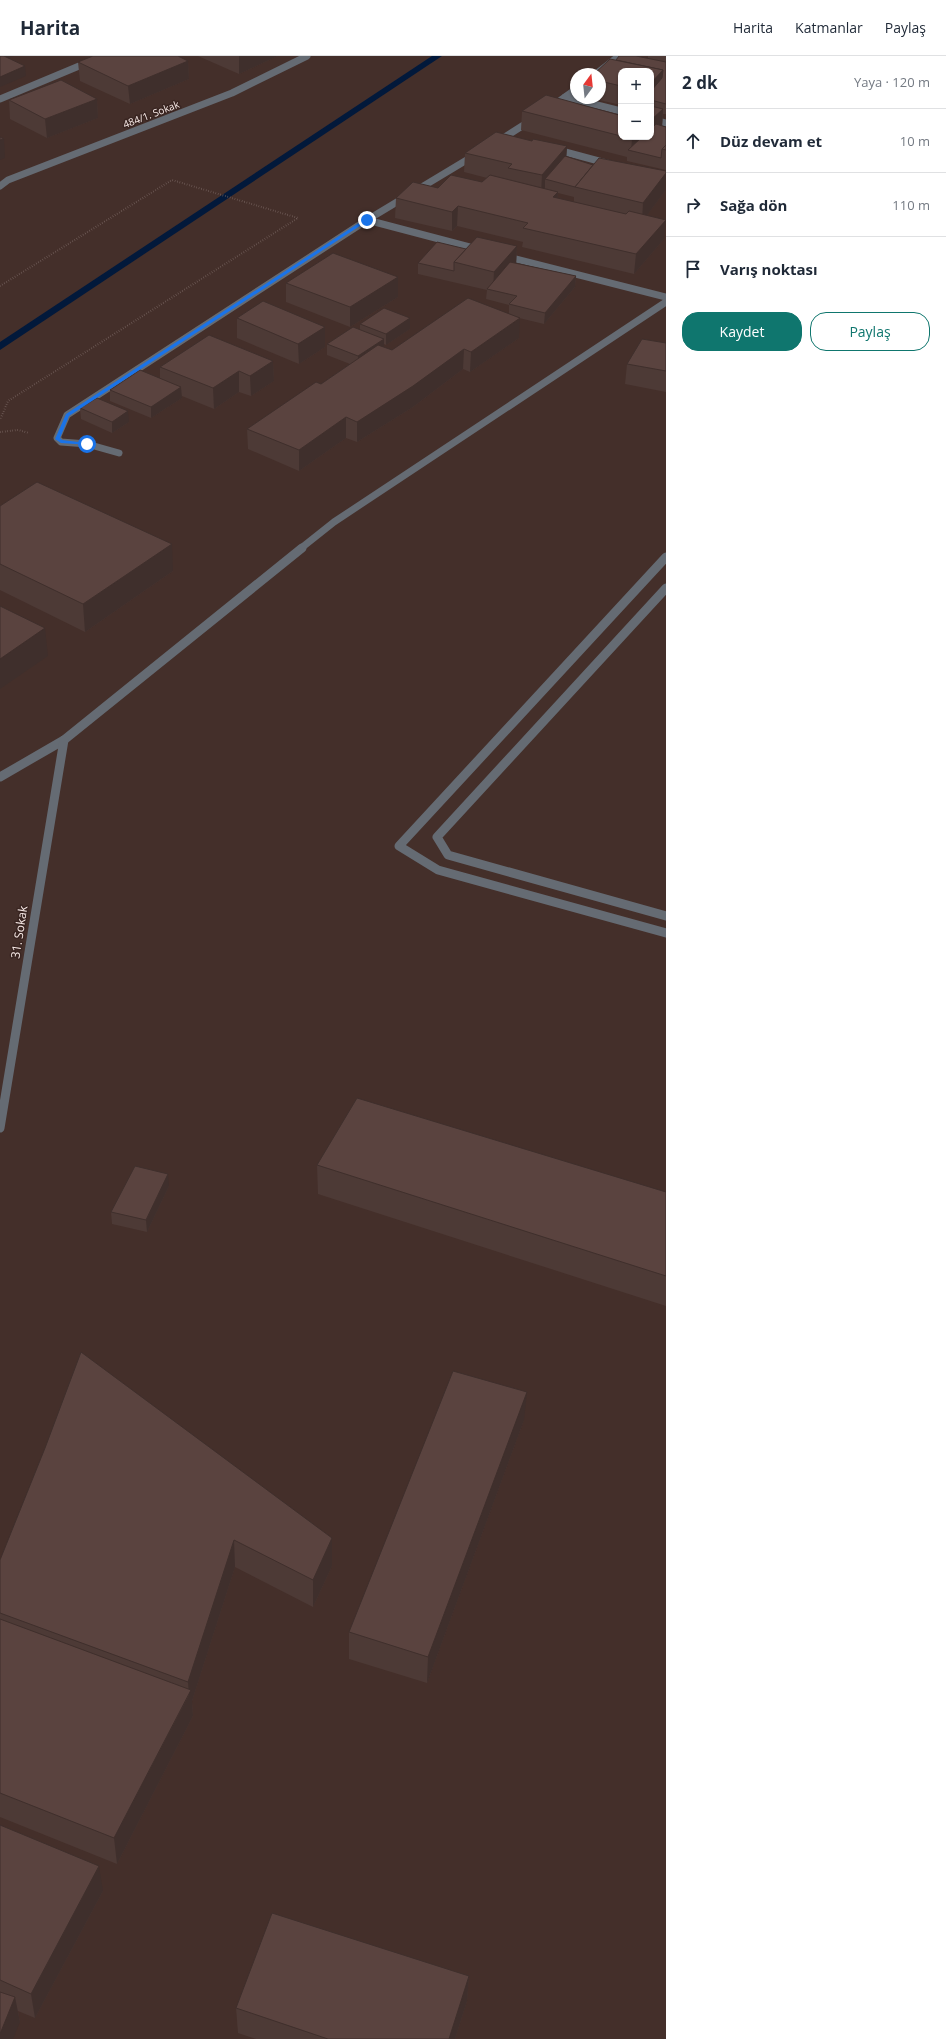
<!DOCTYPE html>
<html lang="tr">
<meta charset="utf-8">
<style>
:root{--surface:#fff;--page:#f2f2f3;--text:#1f2937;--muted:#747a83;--line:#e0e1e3;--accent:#0f766e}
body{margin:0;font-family:"Open Sans",sans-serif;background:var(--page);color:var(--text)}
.controls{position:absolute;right:12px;top:12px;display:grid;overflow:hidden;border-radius:8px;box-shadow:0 1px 3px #0004}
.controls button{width:36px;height:36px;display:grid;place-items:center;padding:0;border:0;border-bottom:1px solid var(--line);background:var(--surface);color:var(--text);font:20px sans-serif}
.compass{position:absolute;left:570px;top:12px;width:36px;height:36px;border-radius:50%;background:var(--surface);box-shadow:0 1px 3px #0004;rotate:15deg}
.stop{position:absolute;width:12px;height:12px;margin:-9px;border:3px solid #1a73e8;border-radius:50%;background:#fff}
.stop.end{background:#1a73e8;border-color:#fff;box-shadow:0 1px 4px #0008}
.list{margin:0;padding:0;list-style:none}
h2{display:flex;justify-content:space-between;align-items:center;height:52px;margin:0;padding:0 16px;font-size:17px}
h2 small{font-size:13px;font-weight:400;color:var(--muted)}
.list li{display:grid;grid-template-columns:26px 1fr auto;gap:12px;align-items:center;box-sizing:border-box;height:64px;padding:0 16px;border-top:1px solid var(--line)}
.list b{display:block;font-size:15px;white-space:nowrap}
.list em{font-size:13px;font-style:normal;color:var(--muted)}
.actions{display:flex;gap:8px;padding:12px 16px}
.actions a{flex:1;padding:9px 0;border:1px solid var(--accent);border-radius:16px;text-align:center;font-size:14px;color:var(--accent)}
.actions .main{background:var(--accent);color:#fff}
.icon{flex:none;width:22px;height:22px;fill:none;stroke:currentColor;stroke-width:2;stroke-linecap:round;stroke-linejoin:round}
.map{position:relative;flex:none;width:666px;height:1983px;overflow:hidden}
header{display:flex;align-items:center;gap:24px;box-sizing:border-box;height:56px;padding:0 20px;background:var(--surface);border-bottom:1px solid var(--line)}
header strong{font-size:19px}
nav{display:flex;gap:22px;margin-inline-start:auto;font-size:14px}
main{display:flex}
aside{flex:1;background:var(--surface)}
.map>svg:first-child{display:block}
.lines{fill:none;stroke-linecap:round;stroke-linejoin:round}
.stream{fill:#02193b;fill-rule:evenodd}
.path{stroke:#7d6a66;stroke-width:2;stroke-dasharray:0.5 2;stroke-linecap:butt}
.minor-far1{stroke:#656b73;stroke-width:7}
.minor{stroke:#656b73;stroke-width:9}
.wall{fill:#4d3a36;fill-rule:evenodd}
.shaded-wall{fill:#3f2f2c}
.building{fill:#5a433f;stroke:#3f2f2c}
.route{fill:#1a73e8}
.labels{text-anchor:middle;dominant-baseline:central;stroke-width:3;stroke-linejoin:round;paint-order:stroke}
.far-street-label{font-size:10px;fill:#fbedea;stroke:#392521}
.street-label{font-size:12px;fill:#fbedea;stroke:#392521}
</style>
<header>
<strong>Harita</strong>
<nav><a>Harita</a><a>Katmanlar</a><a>Paylaş</a></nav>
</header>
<main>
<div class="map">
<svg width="666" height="1983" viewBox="0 0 666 1983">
<rect width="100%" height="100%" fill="#442f2a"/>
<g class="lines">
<polygon class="stream" points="432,0 442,0 0,294 0,286"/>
<g class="path">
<polyline points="0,230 172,124 298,162 8,345 0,364"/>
<polyline points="0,376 18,374 29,377"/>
</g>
<g class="minor-far1">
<polyline points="596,18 619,0"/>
<polyline points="565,41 621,55"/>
<polyline points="0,43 103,0"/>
<polyline points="551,51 576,33"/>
<polyline points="651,63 666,67"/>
<polyline points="497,86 533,63"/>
<polyline points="554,93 610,108"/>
<polyline points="0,130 8,124 232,37 307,0"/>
<polyline points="367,164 481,194"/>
<polyline points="504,200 666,241"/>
<polyline points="119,397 87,388 61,386 57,382 67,359 367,164 475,99"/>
<polyline points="300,493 334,466 666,246"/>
</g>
<g class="minor">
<polyline points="666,501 399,790 438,814 666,877"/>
<polyline points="666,532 437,781 448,799 666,860"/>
<polyline points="0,721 64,684 302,492"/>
<polyline points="0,1072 64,684"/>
</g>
</g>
<g class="wall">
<polygon points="198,0 278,0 239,18"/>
<polygon points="648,0 666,0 666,58 663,58 662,70 666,71 666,114 627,105 627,101 521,74 522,55 619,59 621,57 621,81 651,81 651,15 621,15 621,49 590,42 600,42 600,18 616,4 648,2"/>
<polygon points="188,5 189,23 130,48 80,25 78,6"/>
<polygon points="97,43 98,62 47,82 10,63 9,44"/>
<path d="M532,85L567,90L566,100L665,135L647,159L664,183L634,218L522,191L523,186L457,170L452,175L395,162L396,142L438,132L482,126L487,122L464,116L465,97ZM558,137L574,141V146L558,142Z"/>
<polygon points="517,190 516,207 576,220 575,231 544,268 519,262 519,282 470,316 463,313 413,351 357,386 346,382 299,415 248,393 247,373 321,328 350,308 327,299 327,288 360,273 360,268 410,273 386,289 384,288 384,291 392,294 509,258 509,249 486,243 487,234 418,218 418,207 466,193"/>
<polygon points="286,227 398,241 350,271 286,246"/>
<polygon points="237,262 325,291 299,308 237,282"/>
<polygon points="666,287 666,336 625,328 627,308"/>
<polygon points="273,305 274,325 251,340 239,336 214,353 182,340 182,342 151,362 110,345 110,334 160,322 160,311"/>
<polygon points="80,352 129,366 112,377 81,363"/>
<polygon points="0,450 173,515 85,576 0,534"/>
<polygon points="317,1109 666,1136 666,1250 318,1138"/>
<polygon points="169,1130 147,1176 112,1168 111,1156"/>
<polygon points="524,1364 427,1627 349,1603 349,1576"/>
<polygon points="45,1392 332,1482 332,1510 313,1551 235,1511 192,1645 193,1660 117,1808 0,1761 0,1504"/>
<polygon points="0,1769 103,1835 35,1962 18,1955 20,1966 0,1983"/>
<polygon points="469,1920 467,1945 455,1983 256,1983 238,1977 236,1952"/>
</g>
<g class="shaded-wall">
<polygon points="0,0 14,0 0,4"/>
<polygon points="239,0 278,0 239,18"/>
<polygon points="188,5 189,23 130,48 128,30"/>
<polygon points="25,10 26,20 0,31 0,21"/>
<polygon points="663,14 662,33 651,44 651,27"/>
<polygon points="97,43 98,62 47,82 45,63"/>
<polygon points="663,53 662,72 636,96 631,95 632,83 633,81 651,81 651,64"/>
<polygon points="4,83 5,102 0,104 0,84"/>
<polygon points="567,90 566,109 545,123 545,134 541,138 542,119"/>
<polygon points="666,117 665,135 642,166 643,147"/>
<polygon points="558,136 557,155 553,141"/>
<polygon points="458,150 457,170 452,175 452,156"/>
<polygon points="666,164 664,183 634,218 636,198"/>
<polygon points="517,190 516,210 493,234 494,216"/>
<polygon points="576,220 575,231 544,268 545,257"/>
<polygon points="398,221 398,241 350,271 350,251"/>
<polygon points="410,262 410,273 386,289 386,278"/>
<polygon points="520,262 519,282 470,316 471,296"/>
<polygon points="325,271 325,291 299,308 298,288"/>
<polygon points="384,283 384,294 358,311 358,300"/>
<polygon points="464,293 463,313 413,351 357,386 357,366"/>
<polygon points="273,305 274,325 251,340 250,320"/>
<polygon points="239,315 239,336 214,353 213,332"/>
<polygon points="181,331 182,342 151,362 151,351"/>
<polygon points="128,355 129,366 112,377 112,366"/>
<polygon points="346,361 346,382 299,415 299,394"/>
<polygon points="172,488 173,515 85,576 83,548"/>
<polygon points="45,572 48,600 0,633 0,603"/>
<polygon points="168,1118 169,1130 147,1176 146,1164"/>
<polygon points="527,1336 524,1364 427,1627 428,1601"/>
<polygon points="332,1482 332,1510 313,1551 313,1524"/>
<polygon points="234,1484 235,1511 192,1645 193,1660 117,1808 114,1782 189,1639 188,1626"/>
<polygon points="99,1810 103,1835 35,1962 31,1938"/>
<polygon points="469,1920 467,1945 455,1983 449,1983"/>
<polygon points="15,1941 20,1966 13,1983 0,1983 0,1978"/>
</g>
<g class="building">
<polygon points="0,0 4,0 25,10 0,21"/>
<polygon points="93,0 178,0 188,5 128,30 78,6"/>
<polygon points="619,0 636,0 666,6 666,48 651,44 651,35 662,22 663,14 616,4"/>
<polygon points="610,3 663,14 651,27 651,15 621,15 621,30 600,25 600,18 594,18"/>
<polygon points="61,24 97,43 45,63 9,44"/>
<polygon points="546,39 619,59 621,57 621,80 522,55"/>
<polygon points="651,50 663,53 651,64"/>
<polygon points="656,68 666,71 666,89 662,93 661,102 628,94 642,81 651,81 651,73"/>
<polygon points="496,76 532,85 533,83 567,90 542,119 508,112 512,108 465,97"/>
<polygon points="0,81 4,83 0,84"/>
<polygon points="625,81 633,81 632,83"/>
<polygon points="666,89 666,94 662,93"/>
<polygon points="565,100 593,109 575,131 545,123"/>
<polygon points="599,102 666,115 666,117 643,147 575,131"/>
<polygon points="451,119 482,126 490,119 558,136 553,141 626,158 629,155 666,164 636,198 523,172 528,167 458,150 452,156 396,142 413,126 438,132"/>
<polygon points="477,181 517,190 494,216 454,206"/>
<polygon points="437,186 466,193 454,206 454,215 418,207"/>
<polygon points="333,197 398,221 350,251 286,227"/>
<polygon points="510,206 576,220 545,257 509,248 517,240 487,233"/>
<polygon points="468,242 520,262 471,296 464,293 413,330 357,366 346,361 299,394 247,373 316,326 321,328 378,289 392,294"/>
<polygon points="263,245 325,271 298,288 237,262"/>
<polygon points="384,252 410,262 386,278 360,268"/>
<polygon points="353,271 384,283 358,300 327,288"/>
<polygon points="209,279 273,305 250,320 239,315 213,332 160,311"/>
<polygon points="642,283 666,287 666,315 627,308"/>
<polygon points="140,314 181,331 151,351 110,334"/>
<polygon points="97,342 128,355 112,366 80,352"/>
<polygon points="37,426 172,488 83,548 0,508 0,450"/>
<polygon points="0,550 45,572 0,603"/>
<polygon points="357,1042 666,1136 666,1220 317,1109"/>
<polygon points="135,1110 168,1118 146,1164 111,1156"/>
<polygon points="81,1296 332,1482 313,1524 234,1484 188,1626 0,1557 0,1504 45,1392"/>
<polygon points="453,1315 527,1336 428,1601 349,1576"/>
<polygon points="0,1563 191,1634 114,1782 0,1737"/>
<polygon points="0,1769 99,1810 31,1938 0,1924"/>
<polygon points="272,1857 469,1920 449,1983 328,1983 236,1952"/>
<polygon points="0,1936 15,1941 0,1978"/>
</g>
<polygon class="route" points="365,163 369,164 69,360 60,382 62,384 87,387 89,389 61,387 55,383 66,358"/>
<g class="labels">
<g class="far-street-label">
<text transform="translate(151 58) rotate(-21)">484/1. Sokak</text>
</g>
<g class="street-label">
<text transform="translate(19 876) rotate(-81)">31. Sokak</text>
</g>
</g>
</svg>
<div class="controls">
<button>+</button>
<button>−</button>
</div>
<svg class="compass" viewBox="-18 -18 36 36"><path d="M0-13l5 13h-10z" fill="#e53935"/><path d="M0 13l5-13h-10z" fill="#747a83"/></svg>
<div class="stop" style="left:87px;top:388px"></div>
<div class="stop end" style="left:367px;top:164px"></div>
</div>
<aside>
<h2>2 dk<small>Yaya · 120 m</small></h2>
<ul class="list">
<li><svg class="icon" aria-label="ahead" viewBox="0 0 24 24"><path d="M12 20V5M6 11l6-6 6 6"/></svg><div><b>Düz devam et</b></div><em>10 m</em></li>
<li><svg class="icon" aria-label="right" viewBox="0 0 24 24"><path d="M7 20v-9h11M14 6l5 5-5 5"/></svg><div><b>Sağa dön</b></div><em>110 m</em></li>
<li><svg class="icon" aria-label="arrive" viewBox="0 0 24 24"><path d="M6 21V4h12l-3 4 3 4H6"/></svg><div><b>Varış noktası</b></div></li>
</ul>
<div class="actions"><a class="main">Kaydet</a><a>Paylaş</a></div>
</aside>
</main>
